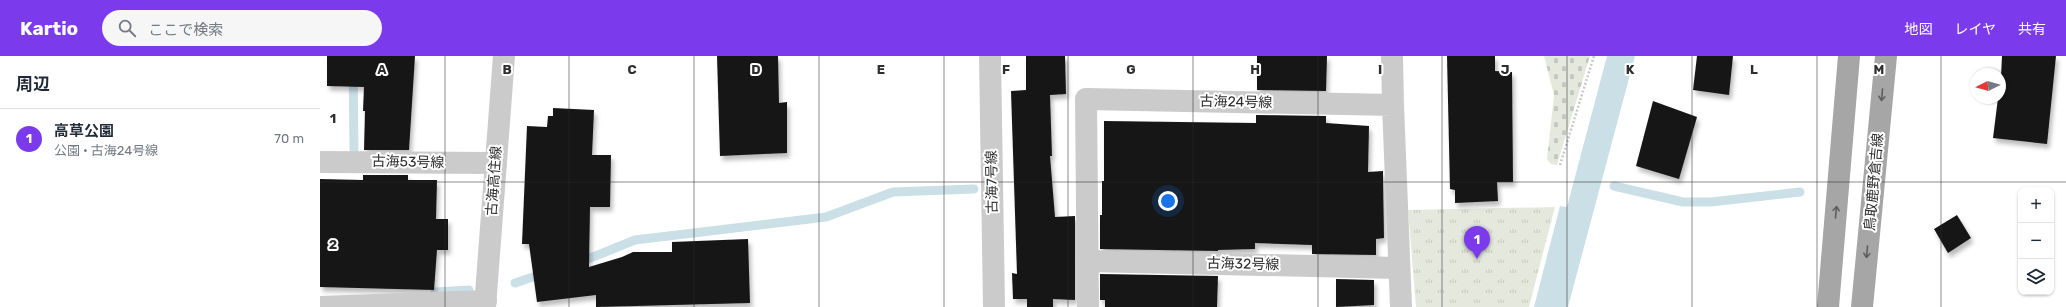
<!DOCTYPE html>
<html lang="ja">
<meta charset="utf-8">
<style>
:root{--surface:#fff;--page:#f6f6f7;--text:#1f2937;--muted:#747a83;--line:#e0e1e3;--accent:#7c3aed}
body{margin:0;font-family:Rubik,"Noto Sans JP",sans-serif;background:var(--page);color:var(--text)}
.controls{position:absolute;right:12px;bottom:12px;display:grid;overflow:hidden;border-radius:8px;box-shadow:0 1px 3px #0004}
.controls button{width:36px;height:36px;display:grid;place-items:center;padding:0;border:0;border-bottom:1px solid var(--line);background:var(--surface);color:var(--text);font:20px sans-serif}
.compass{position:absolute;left:1650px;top:12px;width:36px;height:36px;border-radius:50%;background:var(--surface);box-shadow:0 1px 3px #0004;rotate:264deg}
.you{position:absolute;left:848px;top:145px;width:14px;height:14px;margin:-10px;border:3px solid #fff;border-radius:50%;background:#1a73e8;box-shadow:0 0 0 6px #1a73e833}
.badge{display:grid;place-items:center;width:26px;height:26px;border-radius:50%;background:var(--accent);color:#fff;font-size:13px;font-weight:700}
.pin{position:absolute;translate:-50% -33px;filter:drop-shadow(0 1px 2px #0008)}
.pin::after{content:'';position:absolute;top:21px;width:14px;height:12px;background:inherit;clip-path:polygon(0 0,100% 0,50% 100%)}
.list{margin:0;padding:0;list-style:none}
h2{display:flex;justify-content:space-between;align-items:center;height:52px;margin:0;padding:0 16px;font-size:17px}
h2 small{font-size:13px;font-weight:400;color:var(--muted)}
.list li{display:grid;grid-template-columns:26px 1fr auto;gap:12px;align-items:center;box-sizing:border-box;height:60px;padding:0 16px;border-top:1px solid var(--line)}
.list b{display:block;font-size:15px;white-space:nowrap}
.list p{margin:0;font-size:13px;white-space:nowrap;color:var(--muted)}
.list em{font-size:13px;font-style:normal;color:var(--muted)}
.icon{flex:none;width:22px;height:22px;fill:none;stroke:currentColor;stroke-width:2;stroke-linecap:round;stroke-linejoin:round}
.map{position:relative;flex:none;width:1746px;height:251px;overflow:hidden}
header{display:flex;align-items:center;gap:24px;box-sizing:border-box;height:56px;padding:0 20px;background:var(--accent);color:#fff}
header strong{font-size:19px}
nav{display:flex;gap:22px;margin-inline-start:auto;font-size:14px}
.search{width:280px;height:36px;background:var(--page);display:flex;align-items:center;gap:10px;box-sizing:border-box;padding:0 14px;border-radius:22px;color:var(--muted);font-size:15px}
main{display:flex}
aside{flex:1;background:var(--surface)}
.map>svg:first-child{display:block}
.cemetery{fill:url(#cemetery-stones)}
.park{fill:url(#park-tufts)}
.water{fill:#cbdfe7}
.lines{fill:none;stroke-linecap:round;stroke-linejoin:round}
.stream{stroke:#cbdfe7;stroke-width:9}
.building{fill:#151515;filter:url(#shadow)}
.path{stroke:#c8c8c8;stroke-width:2.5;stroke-dasharray:2 2;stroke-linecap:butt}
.minor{stroke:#cbcbcb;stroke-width:22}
.tertiary{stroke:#cbcbcb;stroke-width:22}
.primary{stroke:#a6a6a6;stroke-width:22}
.oneway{stroke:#5e5e5e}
.grid{fill:none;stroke:#2e2e2e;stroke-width:1;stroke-opacity:0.55}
.labels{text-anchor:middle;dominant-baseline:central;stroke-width:4;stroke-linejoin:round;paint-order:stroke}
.street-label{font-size:14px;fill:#2e2e2e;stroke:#fff}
.grid-label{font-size:13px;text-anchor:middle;font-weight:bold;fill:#2e2e2e;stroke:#fff;stroke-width:4;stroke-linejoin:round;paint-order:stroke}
</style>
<header>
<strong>Kartio</strong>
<div class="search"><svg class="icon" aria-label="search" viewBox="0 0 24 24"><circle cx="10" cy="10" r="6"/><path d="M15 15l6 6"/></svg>ここで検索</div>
<nav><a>地図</a><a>レイヤ</a><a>共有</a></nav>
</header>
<main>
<aside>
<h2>周辺<small></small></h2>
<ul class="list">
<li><span class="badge">1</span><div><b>高草公園</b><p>公園 · 古海24号線</p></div><em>70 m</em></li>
</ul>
</aside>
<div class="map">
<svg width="1746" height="251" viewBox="0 0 1746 251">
<defs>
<pattern id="cemetery-stones" width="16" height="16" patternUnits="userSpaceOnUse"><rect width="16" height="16" fill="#e5e9dd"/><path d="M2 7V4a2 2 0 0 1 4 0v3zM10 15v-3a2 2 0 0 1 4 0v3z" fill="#c5c8be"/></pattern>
<pattern id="park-tufts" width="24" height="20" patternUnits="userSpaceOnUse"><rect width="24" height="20" fill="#e5e9dd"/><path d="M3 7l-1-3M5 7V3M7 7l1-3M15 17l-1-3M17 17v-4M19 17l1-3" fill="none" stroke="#c5c8be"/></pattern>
<filter id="shadow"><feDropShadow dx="2.5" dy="4.5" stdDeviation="2" flood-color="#0004"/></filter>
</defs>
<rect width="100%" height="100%" fill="#fff"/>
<polygon class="cemetery" points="1224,0 1270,0 1237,109 1231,108 1227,103 1234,39"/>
<polygon class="park" points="1235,151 1209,251 1096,251 1088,154"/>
<polygon class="water" points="1287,0 1315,0 1248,251 1214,251 1240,150 1247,151"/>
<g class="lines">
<g class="stream">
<polyline points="33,0 34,94"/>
<polyline points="1294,130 1363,146 1391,146 1480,136"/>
<polyline points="258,207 315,184 506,161 573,136 654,133"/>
<polyline points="195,227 225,217"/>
<polyline points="115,236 149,234"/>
</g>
</g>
<g class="building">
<polygon points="7,0 95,0 89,94 44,94 45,55 43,55 44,31 7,30"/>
<polygon points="397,0 458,0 459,47 467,46 467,97 400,100"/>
<polygon points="706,0 745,0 746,38 730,39 732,100 730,100 735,161 755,160 755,244 733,243 733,251 707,251 707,243 693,243 692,217 697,218 691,35 706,34"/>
<polygon points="937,0 1007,0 1006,35 937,34"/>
<polygon points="1127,0 1175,0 1175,15 1192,16 1193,126 1177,126 1178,145 1135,147 1135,134 1130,133"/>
<polygon points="1377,0 1413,0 1409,39 1373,34"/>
<polygon points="1682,0 1736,0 1727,88 1673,82 1678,42 1680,42"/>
<polygon points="1333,45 1377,61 1359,123 1316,110"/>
<polygon points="233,52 274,54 272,99 291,99 290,151 270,151 269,211 302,201 313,196 352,196 352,186 428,183 430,247 276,251 276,239 217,246 209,188 202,188 207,70 227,71 228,60 233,60"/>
<polygon points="936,59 1006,60 1006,67 1049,70 1048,116 1063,115 1063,123 1064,182 1056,183 1056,199 992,198 992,189 935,187 935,193 898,194 898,195 780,193 780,159 782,159 782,125 784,125 784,65 936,67"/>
<polygon points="43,119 88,119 88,124 117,124 116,163 128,163 128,194 117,194 114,234 0,231 0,123 43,124"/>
<polygon points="1637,159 1651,182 1628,197 1614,173"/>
<polygon points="780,218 898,220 897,251 785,251 785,244 780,244"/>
<polygon points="1016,223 1054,224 1054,249 1016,251"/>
</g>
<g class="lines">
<polyline class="path" points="1240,109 1274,0"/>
<g class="minor">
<polyline points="670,0 674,251"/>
<polyline points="1072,0 1073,49"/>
<polyline points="0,106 176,107"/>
<polyline points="768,205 1078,212"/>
<polyline points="0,251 166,245"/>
<polyline points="768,251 766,43 1073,49 1081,251"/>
</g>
<polyline class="tertiary" points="165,251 184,0"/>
<g class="primary">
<polyline points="1508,251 1529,0"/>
<polyline points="1542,251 1566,0"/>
</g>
</g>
<defs><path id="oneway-shaft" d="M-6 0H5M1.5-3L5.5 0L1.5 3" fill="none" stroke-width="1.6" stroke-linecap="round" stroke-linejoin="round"/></defs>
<g class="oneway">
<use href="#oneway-shaft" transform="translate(1562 39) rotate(95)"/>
<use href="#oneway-shaft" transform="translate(1516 156) rotate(-85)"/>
<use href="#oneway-shaft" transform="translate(1547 196) rotate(95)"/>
</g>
<path class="grid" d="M125,0V251M249,0V251M374,0V251M499,0V251M624,0V251M748,0V251M873,0V251M998,0V251M1122,0V251M1247,0V251M1372,0V251M1497,0V251M1621,0V251M0,126H1746"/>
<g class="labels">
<g class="street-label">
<text transform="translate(916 46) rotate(1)">古海24号線</text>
<text transform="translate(88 106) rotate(1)">古海53号線</text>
<text transform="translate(174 125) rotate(-86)">古海高住線</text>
<text transform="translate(672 126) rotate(-91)">古海7号線</text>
<text transform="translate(1554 126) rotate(-85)">鳥取鹿野倉吉線</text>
<text transform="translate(923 208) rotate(1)">古海32号線</text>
</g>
</g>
<g class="grid-label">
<text x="62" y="18">A</text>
<text x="187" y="18">B</text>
<text x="312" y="18">C</text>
<text x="436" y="18">D</text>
<text x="561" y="18">E</text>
<text x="686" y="18">F</text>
<text x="811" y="18">G</text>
<text x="935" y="18">H</text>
<text x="1060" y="18">I</text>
<text x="1185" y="18">J</text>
<text x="1310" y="18">K</text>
<text x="1434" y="18">L</text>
<text x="1559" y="18">M</text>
<text x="13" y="67">1</text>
<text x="13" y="193">2</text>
</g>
</svg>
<div class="controls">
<button>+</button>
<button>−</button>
<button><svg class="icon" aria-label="layers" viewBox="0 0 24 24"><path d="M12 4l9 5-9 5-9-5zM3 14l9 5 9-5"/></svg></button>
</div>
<svg class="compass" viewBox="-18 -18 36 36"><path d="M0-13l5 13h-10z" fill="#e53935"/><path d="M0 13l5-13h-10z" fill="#747a83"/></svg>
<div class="you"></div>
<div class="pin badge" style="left:1157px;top:203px">1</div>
</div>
</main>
